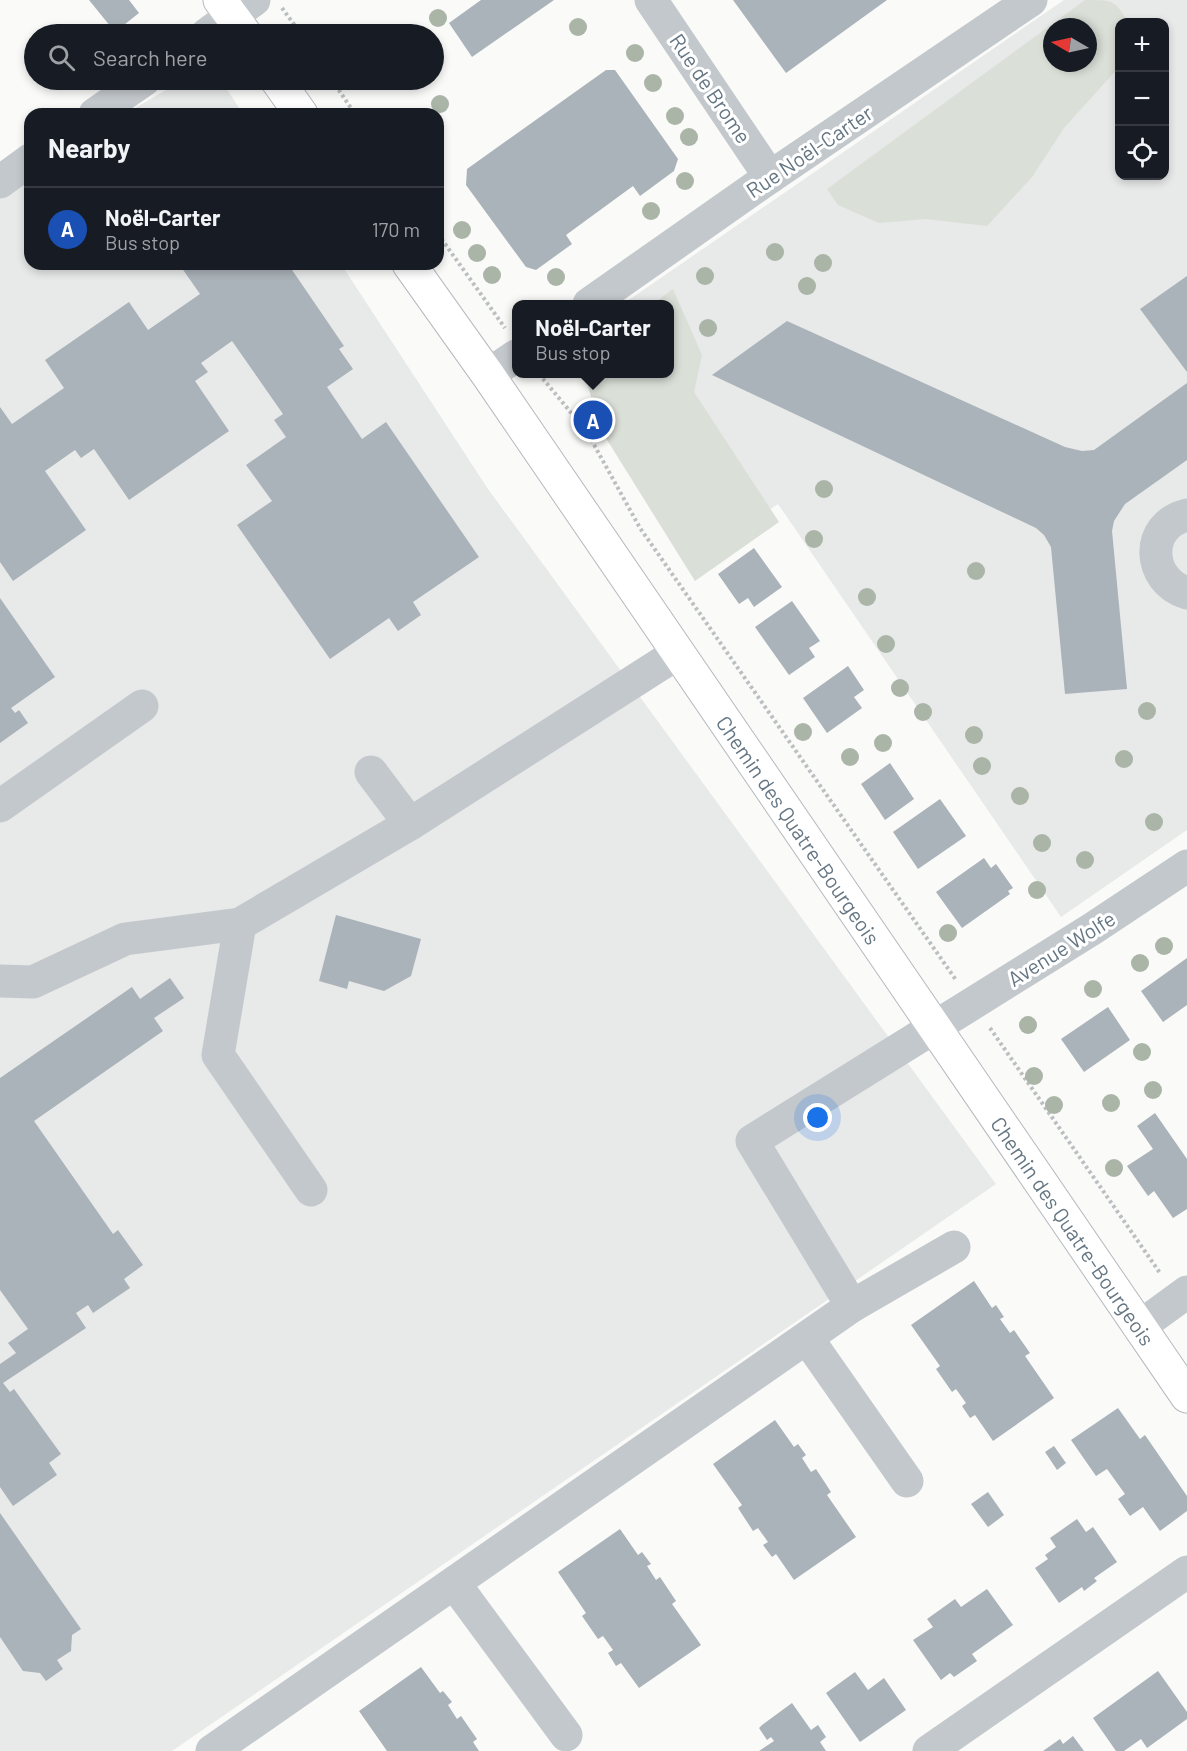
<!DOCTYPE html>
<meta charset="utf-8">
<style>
:root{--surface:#171b24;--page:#242831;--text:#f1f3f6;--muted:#9ea1a6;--line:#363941;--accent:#e4572e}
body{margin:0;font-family:Barlow,sans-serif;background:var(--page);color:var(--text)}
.controls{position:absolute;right:18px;top:18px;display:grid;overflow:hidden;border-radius:12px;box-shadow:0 3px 9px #0003}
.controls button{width:54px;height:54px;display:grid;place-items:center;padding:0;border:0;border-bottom:2px solid var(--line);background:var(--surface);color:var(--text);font:30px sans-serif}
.compass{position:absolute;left:1043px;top:18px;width:54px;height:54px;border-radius:50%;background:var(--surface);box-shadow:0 3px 9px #0003;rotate:279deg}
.you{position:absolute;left:818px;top:1118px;width:21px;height:21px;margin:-15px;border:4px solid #fff;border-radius:50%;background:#1a73e8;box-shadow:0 0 0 9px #1a73e833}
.badge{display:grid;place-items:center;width:39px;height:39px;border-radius:50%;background:var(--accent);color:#fff;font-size:20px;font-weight:700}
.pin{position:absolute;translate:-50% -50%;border:3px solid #fff;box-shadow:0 2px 6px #0006}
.popup{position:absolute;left:512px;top:300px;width:162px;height:78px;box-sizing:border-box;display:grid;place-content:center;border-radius:12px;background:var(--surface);filter:drop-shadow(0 2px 4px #0005);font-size:20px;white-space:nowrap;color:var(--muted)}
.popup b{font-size:22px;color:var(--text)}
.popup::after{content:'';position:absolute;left:50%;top:100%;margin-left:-12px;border:12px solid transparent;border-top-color:var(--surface)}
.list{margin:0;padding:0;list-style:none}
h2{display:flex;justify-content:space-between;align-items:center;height:78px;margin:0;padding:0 24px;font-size:26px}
h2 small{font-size:20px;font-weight:400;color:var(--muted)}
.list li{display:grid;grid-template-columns:39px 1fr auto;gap:18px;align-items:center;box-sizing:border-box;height:84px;padding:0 24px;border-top:2px solid var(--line)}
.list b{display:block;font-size:22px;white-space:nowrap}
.list p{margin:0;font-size:20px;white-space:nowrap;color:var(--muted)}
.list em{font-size:20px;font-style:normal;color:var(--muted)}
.icon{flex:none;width:33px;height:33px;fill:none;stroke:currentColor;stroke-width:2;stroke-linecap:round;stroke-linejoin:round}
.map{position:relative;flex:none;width:1187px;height:1751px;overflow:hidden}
.search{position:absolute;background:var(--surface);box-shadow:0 3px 9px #0003;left:24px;top:24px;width:420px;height:66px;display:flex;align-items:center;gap:15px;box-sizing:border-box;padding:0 21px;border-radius:33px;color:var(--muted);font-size:22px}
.panel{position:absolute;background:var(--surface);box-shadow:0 3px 9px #0003;left:24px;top:108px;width:420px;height:162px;border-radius:18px}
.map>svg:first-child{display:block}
.built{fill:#e8e9e9;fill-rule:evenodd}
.green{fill:#dadfd7;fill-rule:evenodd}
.building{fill:#aab3b9}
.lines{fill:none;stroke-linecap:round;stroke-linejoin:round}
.major-casing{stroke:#b5babe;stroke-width:35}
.path{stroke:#bbbfc2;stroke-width:4;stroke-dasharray:3 3;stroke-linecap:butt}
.minor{stroke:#c3c8cc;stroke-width:33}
.major{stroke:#fff;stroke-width:33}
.tree{fill:#aab4a7}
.labels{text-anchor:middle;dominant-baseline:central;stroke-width:6;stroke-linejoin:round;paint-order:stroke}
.street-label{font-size:21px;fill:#657683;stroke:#fff}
</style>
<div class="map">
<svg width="1187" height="1751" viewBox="0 0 1187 1751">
<rect width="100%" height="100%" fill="#fafaf8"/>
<g class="built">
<path d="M1064,0H1187V830L1061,917L778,504L703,555L579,374H670V304H623ZM1120,22H1164V176H1120ZM1052,27H1088V63H1052Z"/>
<polygon points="183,80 221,80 243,114 125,114"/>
<polygon points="30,170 30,264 341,264 488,489 996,1184 172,1751 0,1751 0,188"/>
</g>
<g class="green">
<path d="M1085,0C1113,0 1115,0 1128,22H1120L1119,67L1064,128L1032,177L987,226L926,219L879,223L838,205L827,189ZM1052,27H1088V63H1052Z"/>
<polygon points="673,289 702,355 694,392 779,522 695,581 599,427 585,374 670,374 670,304 653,304"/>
</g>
<g class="building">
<polygon points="89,0 129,0 139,13 115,32"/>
<polygon points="481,0 554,0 472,57 449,23"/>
<polygon points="733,0 887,0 786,73"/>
<polygon points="606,70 615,70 678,159 674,171 640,196 633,186 566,235 572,244 536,270 526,267 466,185 467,169"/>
<polygon points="179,264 288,264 344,346 339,349 353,369 327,387 362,439 386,422 479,557 413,602 421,615 398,631 389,618 330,659 237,525 272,501 246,465 286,437 274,420 283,414 232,341 201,363 208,372 195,381 229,431 129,500 94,449 81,458 75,450 45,471 86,530 13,581 0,562 0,407 12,424 64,388 45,360 129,302 148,330 200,294"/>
<polygon points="1187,276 1187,372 1140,309"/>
<polygon points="787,321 1065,447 1082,451 1094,450 1187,383 1187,460 1125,504 1114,521 1112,531 1127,689 1065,694 1051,547 1044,535 1036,528 712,375"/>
<polygon points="754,548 782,587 754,607 748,598 739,604 718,574"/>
<polygon points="0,598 55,677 11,708 15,713 19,710 28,723 0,743"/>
<polygon points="792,601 820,641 809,648 815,657 789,675 755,627"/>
<polygon points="848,666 864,690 854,697 862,708 827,733 803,698"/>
<polygon points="890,763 914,799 885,820 861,784"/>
<polygon points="940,799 966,836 918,869 893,832"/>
<polygon points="984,858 991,868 996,864 1013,888 1008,891 1010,894 962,928 936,892"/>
<polygon points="336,915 421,939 411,976 384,991 349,981 347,989 319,981"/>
<polygon points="1187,958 1187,1005 1163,1022 1141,991"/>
<polygon points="170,978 184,998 154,1018 163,1031 34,1121 113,1234 118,1230 143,1265 124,1279 130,1288 93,1313 88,1305 76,1313 86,1328 3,1383 10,1392 14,1389 61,1454 49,1463 57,1475 13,1506 0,1487 0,1364 16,1353 8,1343 28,1329 0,1290 0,1078 132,987 140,999"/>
<polygon points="1108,1007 1130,1040 1084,1072 1061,1039"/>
<polygon points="1155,1113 1187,1159 1187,1209 1173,1218 1154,1191 1148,1196 1127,1166 1153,1149 1137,1126"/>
<polygon points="974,1281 992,1308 996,1305 1004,1317 1000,1319 1010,1333 1014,1330 1030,1353 1025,1356 1054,1398 993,1441 975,1415 970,1418 962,1406 966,1403 956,1389 952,1392 936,1369 940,1366 911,1325"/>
<polygon points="1118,1408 1140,1439 1145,1435 1187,1496 1187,1511 1160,1531 1143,1507 1130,1516 1118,1499 1125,1494 1107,1469 1096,1476 1071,1440"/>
<polygon points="775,1420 794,1447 798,1444 806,1455 802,1458 811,1472 816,1469 831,1492 827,1495 856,1537 794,1580 776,1554 772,1557 763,1545 768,1542 758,1528 753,1531 738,1508 742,1505 713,1464"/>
<polygon points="1054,1446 1066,1463 1057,1470 1045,1452"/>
<polygon points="988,1492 1004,1515 988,1527 971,1504"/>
<polygon points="0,1513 81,1629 72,1635 71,1651 57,1660 63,1669 46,1681 40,1673 23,1671 0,1637"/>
<polygon points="1077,1519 1086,1532 1093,1527 1117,1562 1094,1578 1097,1581 1084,1591 1082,1587 1059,1603 1035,1568 1048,1559 1045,1555 1056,1547 1050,1538"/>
<polygon points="620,1529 638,1555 642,1552 651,1564 647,1566 656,1580 660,1577 676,1601 672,1604 701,1645 639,1688 621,1663 616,1666 608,1653 613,1650 603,1636 598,1639 582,1616 586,1613 558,1572"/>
<polygon points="987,1589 1013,1625 972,1654 977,1661 954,1677 950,1673 941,1680 913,1640 933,1627 927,1619 955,1599 961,1607"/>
<polygon points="421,1667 440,1693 443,1691 452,1702 448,1705 457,1719 461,1716 477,1739 473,1742 479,1751 387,1751 359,1711"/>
<polygon points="1158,1671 1187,1712 1187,1719 1147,1748 1141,1739 1124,1751 1116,1751 1093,1718"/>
<polygon points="855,1672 868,1690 884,1678 906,1710 860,1742 826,1693"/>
<polygon points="792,1703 811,1730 818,1725 826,1737 820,1742 826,1751 759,1751 774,1741 771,1737 767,1740 759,1728 762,1725"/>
<polygon points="1073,1736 1084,1751 1043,1751 1060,1739 1063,1744"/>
</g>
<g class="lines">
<g class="major-casing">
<g id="major">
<polyline points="220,0 245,34"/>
<polyline points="277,80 301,114"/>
<path id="s1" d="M409,264L488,375L1187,1396"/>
</g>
</g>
<g class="path">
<polyline points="282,8 301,34"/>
<polyline points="332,80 355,114"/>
<polyline points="438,234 505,328"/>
<polyline points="539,374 587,432 640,528 956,980"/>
<polyline points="990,1028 1160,1273"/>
</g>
<g class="minor">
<polyline points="651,0 770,177"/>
<polyline points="207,34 254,0"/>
<polyline points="95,114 144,80"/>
<polyline points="0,182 30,160"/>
<polyline points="589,304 770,177 1031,0"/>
<polyline points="488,375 516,356"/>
<path d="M1187,515C1144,525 1147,581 1187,593"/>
<polyline points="371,772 410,824"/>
<polyline points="0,806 142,706"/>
<polyline points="240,924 218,1055 311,1190"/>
<polyline points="0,981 33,982 125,939 240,924 410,824 678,653"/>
<polyline points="852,1306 954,1247"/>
<polyline points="1139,1327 1187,1292"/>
<polyline points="807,1338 907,1481"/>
<polyline points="454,1583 566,1735"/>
<polyline points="212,1751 852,1306 752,1141 1092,929 1187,866"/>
<polyline points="929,1751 1187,1572"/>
</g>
<use href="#major" class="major"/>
</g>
<g class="tree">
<circle cx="438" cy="18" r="9"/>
<circle cx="578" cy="27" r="9"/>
<circle cx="635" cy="53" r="9"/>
<circle cx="653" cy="83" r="9"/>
<circle cx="440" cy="104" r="9"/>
<circle cx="675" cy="116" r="9"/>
<circle cx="689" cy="137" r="9"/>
<circle cx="685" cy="181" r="9"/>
<circle cx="651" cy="211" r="9"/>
<circle cx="462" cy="230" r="9"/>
<circle cx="775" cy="252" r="9"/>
<circle cx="477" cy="253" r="9"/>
<circle cx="823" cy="263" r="9"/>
<circle cx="492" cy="275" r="9"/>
<circle cx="705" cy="276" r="9"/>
<circle cx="556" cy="277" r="9"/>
<circle cx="807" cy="286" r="9"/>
<circle cx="708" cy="328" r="9"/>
<circle cx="824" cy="489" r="9"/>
<circle cx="814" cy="539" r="9"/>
<circle cx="976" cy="571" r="9"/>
<circle cx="867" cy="597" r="9"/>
<circle cx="886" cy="644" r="9"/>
<circle cx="900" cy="688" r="9"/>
<circle cx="1147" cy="711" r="9"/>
<circle cx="923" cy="712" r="9"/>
<circle cx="803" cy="732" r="9"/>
<circle cx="974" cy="735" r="9"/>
<circle cx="883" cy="743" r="9"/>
<circle cx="850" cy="757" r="9"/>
<circle cx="1124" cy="759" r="9"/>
<circle cx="982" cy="766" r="9"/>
<circle cx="1020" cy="796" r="9"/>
<circle cx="1154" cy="822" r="9"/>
<circle cx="1042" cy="843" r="9"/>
<circle cx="1085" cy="860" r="9"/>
<circle cx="1037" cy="890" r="9"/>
<circle cx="948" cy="933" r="9"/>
<circle cx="1164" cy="946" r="9"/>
<circle cx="1140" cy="963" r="9"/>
<circle cx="1093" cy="989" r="9"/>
<circle cx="1028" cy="1025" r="9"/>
<circle cx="1142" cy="1052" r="9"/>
<circle cx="1034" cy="1076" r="9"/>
<circle cx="1153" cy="1090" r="9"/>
<circle cx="1111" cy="1103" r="9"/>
<circle cx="1054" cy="1105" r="9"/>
<circle cx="1114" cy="1168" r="9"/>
</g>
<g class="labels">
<g class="street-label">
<text transform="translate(711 88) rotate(56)">Rue de Brome</text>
<text transform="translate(809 151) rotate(-34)">Rue Noël-Carter</text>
<text stroke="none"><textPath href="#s1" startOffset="687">Chemin des Quatre-Bourgeois</textPath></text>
<text transform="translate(1061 948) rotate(-32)">Avenue Wolfe</text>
<text stroke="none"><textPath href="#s1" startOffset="1173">Chemin des Quatre-Bourgeois</textPath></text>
</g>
</g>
</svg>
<div class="controls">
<button>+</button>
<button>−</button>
<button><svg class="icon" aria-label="locate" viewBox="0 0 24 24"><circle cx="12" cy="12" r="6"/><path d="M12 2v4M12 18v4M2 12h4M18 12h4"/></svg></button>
</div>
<svg class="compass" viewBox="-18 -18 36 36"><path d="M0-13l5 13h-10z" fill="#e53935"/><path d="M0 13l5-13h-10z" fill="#9ea1a6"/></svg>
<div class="you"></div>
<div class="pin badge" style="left:593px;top:420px;background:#1a4fb4">A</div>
<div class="popup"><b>Noël-Carter</b>Bus stop</div>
<div class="search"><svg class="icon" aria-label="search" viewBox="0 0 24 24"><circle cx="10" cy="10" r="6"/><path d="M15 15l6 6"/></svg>Search here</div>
<section class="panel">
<h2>Nearby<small></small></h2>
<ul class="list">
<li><span class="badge" style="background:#1a4fb4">A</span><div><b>Noël-Carter</b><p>Bus stop</p></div><em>170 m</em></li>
</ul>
</section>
</div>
